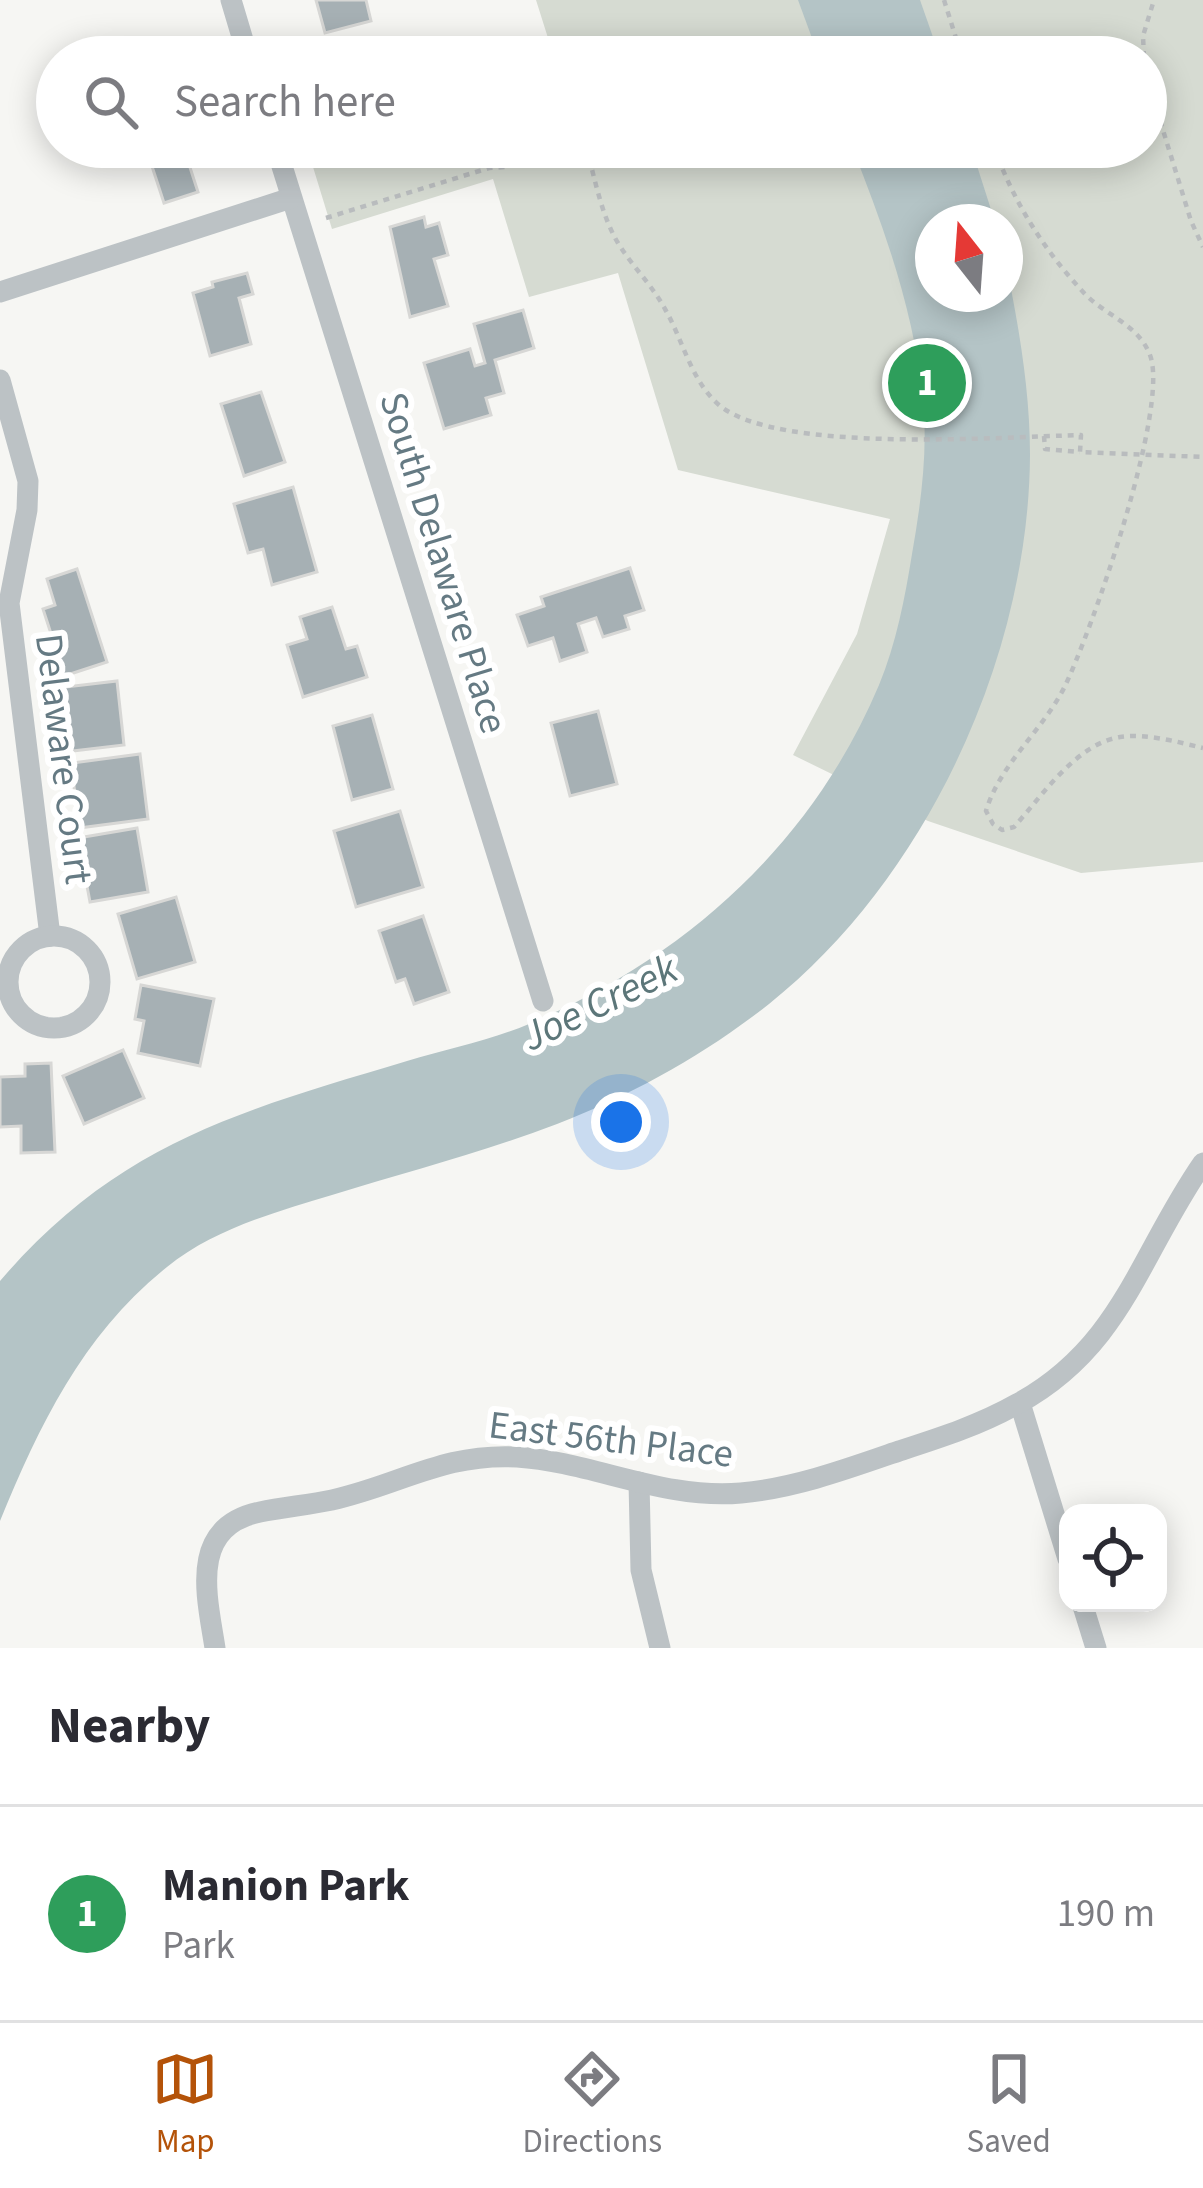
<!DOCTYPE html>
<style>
:root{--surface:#fff;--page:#f7f7f7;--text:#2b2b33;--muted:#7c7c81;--line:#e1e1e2;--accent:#b45309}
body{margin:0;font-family:"Source Sans 3",sans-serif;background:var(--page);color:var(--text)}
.controls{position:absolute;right:36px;bottom:36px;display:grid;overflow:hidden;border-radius:24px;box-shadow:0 6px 30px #0003}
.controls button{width:108px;height:108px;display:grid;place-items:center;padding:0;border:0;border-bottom:3px solid var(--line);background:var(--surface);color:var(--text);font:60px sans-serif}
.compass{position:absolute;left:915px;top:204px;width:108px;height:108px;border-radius:50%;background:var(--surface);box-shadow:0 6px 30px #0003;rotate:343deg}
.you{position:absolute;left:621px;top:1122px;width:42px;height:42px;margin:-30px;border:9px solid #fff;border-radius:50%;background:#1a73e8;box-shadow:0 0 0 18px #1a73e833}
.badge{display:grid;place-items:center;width:78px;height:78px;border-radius:50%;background:var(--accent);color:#fff;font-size:39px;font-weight:700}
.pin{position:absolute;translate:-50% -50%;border:6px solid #fff;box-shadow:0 3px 12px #0006}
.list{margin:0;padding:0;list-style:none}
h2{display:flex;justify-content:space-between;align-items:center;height:156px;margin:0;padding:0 48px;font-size:51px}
h2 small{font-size:39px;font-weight:400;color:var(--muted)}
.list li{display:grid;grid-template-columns:78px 1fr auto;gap:36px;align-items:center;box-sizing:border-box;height:216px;padding:0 48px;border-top:3px solid var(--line)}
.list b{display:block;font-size:45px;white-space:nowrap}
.list p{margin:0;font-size:39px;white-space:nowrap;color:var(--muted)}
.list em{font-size:39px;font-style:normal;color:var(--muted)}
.icon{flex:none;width:66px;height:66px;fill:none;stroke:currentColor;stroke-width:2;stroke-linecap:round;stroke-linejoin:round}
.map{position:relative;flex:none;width:1203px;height:1648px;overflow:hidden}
.search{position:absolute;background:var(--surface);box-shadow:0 6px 30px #0003;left:36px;right:36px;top:36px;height:132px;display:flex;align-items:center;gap:30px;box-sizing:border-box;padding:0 42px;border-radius:66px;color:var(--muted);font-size:45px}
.sheet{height:372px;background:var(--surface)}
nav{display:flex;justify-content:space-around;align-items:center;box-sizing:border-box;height:168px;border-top:3px solid var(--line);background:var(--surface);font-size:33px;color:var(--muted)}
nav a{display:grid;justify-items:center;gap:6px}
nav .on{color:var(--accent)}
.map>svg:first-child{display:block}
.green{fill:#d6dbd2;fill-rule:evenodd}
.water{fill:#b4c4c6}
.building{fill:#a6b0b4;stroke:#d7d7d5;stroke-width:3}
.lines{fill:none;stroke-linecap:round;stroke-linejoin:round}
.path{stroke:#b9bcbe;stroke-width:4.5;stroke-dasharray:6 6;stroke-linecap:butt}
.minor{stroke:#bcc2c5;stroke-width:21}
.labels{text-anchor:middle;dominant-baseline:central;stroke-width:12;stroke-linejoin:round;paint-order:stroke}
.street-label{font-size:39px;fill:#657a83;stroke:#fff}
.water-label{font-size:42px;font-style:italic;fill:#5c7679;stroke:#fff}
</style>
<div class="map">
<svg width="1203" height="1648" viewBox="0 0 1203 1648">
<rect width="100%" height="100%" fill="#f6f6f3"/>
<path class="green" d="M536,0H1203V862L1081,873L928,821L793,755L857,634L890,519L678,470L618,273L529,297L493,179L332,229L313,167L372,147H1146V57H554ZM933,222H1005V294H933Z"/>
<g class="water">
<polygon points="798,0 920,0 940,57 819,57"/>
<path d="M852,147H971L995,222H933V294H1005V258C1018,323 1030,388 1030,455C1029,655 927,878 769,1004C704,1055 634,1094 557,1124C484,1152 407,1172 332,1195C276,1212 214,1229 167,1267C83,1334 40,1424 0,1521V1281C118,1143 240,1111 407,1061C447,1049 491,1040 529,1024C685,958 812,844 879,685C896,644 905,598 912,554C921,503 928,451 923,400C914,311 885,230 852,147Z"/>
</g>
<g class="building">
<polygon points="316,0 366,0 371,21 325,33"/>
<polygon points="387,45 390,57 352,57 351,54"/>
<polygon points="176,147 178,154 185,152 198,192 164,203 146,148"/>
<polygon points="424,217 426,227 439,223 448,255 434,259 448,306 410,317 390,227"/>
<polygon points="247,273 253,294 239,298 251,344 210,356 193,293 213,287 212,282"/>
<polygon points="523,310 534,348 495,360 504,393 486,398 491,415 444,429 424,363 470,349 475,366 485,363 474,324"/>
<polygon points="261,392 285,462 244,476 221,404"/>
<polygon points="293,487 317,572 272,585 263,549 248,553 234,504"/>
<polygon points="630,568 644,610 625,616 629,629 603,637 596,618 578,624 587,652 560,661 553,638 528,646 517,615 544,606 541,597"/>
<polygon points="77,569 107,662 55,679 44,646 54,643 43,609 55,605 47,579"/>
<polygon points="332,607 346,649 357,646 367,677 303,697 287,645 307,639 300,617"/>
<polygon points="117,681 124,745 64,752 57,688"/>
<polygon points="598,711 617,784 570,796 551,723"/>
<polygon points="372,715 393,789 352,800 333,726"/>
<polygon points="140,754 148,819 79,828 74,786 68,787 65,764"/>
<polygon points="400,811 423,887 356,907 334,831"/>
<polygon points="137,828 148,892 90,902 78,838"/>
<polygon points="176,897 195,962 137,979 118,914"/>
<polygon points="423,916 449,992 414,1004 405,979 396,982 379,931"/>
<polygon points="141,985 214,999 200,1066 138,1053 144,1021 135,1019"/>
<polygon points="123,1050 144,1098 84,1124 63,1076"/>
<polygon points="51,1063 55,1152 21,1153 21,1126 0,1127 0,1077 25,1076 25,1064"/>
</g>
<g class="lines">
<g class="path">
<polyline points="944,0 962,57"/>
<polyline points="1144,57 1143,36 1154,0"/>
<polyline points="1146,75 1191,221 1203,247"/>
<path d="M586,147C595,178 601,215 618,243C632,266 652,285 665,309C683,340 691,381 719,405C777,454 1002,437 1081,435L1080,452L1203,457"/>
<path d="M994,147C1014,203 1044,250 1084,293C1106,316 1138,324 1150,355C1170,408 1091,633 1064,688C1042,731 1000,764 986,811L993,824L1002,830L1014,827C1042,796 1076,744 1120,737C1146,733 1178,742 1203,748"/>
<polyline points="492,165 503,156 531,155"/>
<polyline points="326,218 489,168 505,167 573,147"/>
<polyline points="1044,436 1045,449 1080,452"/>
</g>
<g class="minor">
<polyline points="231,0 248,57"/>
<polyline points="276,147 543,1001"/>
<polyline points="0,292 291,198"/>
<polyline points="0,380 28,481 27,510 9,603 50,936"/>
<circle cx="54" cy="982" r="46"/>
<polyline points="1020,1403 1068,1559"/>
<polyline points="639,1482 641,1570 660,1648"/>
<polyline points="1082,1603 1096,1648"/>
<path d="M215,1648C207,1596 188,1527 260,1512C284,1507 308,1505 332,1500C400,1485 443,1453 517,1457C592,1462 664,1500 741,1493C795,1488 847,1469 899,1451C939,1438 980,1425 1017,1404C1122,1347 1139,1255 1203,1163"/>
</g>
</g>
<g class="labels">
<g class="street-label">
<text transform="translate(443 563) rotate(73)">South Delaware Place</text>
<text transform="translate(63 759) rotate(83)">Delaware Court</text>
<text transform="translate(611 1440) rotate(7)">East 56th Place</text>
</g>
<g class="water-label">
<text transform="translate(600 1003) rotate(-26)">Joe Creek</text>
</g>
</g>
</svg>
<div class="controls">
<button><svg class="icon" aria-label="locate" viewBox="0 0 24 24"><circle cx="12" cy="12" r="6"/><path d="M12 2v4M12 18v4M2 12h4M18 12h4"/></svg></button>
</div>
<svg class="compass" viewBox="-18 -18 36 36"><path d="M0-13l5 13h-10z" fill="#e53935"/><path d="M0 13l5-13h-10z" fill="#7c7c81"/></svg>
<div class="you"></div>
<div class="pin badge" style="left:927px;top:383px;background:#2e9e5b">1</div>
<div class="search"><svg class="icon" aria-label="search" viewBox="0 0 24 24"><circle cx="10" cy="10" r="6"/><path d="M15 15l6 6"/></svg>Search here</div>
</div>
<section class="sheet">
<h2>Nearby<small></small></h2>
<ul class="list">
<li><span class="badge" style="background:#2e9e5b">1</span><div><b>Manion Park</b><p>Park</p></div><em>190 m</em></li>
</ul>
</section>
<nav>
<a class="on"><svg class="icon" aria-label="map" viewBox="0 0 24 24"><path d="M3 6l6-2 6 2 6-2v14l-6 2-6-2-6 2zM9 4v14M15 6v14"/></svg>Map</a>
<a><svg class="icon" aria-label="directions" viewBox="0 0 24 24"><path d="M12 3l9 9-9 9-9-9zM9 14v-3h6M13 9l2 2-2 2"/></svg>Directions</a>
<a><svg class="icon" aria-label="saved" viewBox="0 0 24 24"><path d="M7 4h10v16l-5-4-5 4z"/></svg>Saved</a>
</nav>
